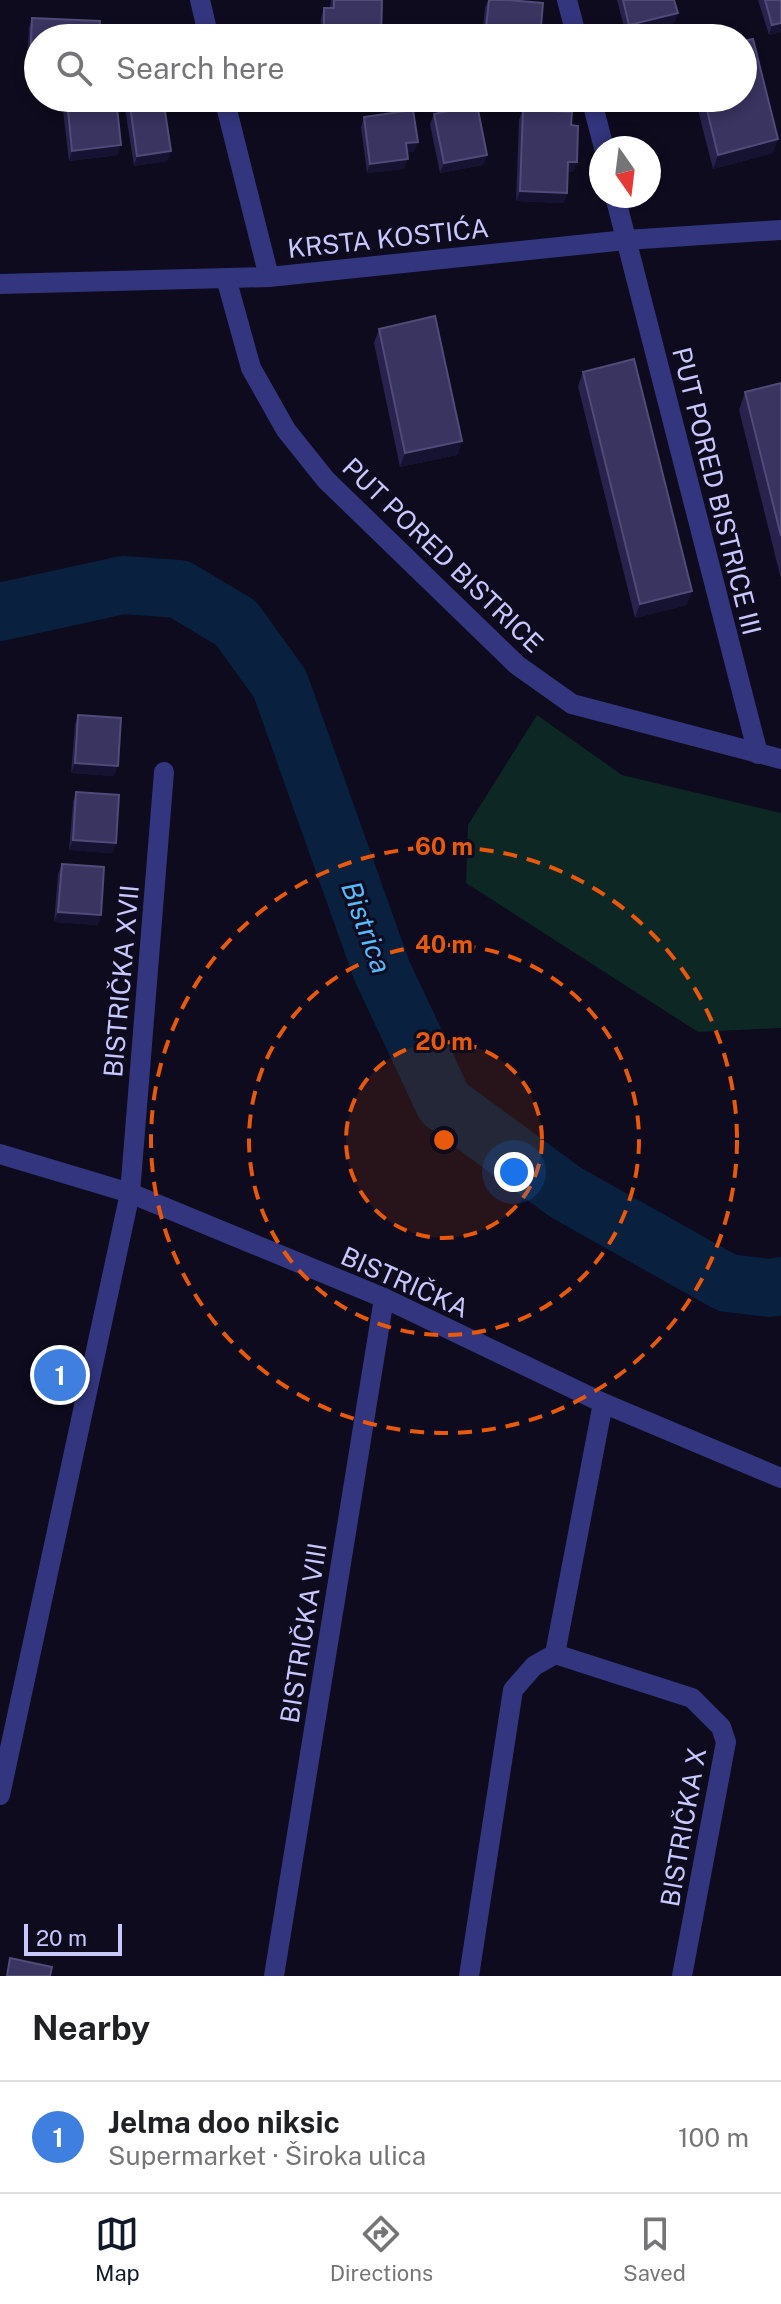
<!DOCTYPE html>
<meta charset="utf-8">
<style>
:root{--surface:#fff;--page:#f2f2f2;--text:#202124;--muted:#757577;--line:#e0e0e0;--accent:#111827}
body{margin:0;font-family:"Public Sans",sans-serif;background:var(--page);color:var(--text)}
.compass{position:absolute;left:589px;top:136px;width:72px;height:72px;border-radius:50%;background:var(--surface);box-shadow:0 4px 12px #0003;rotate:166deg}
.scale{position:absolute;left:24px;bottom:20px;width:98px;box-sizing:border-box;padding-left:8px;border:4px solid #c9c7ff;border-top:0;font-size:22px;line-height:28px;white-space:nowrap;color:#c9c7ff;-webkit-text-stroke:6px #0d0b1d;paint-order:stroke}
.you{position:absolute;left:514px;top:1172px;width:28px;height:28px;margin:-20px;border:6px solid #fff;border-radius:50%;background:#1a73e8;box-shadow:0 0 0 12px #1a73e833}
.badge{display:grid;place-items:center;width:52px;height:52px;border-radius:50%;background:var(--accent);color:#fff;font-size:26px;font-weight:700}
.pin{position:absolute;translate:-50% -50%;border:4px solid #fff;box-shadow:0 2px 8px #0006}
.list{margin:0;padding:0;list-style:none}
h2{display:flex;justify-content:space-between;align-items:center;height:104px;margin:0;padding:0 32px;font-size:34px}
h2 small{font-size:26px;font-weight:400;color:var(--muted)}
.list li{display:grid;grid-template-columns:52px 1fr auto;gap:24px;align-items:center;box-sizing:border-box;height:112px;padding:0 32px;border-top:2px solid var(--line)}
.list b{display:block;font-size:30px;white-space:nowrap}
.list p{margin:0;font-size:26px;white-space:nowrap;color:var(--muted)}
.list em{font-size:26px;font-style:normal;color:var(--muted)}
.icon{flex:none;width:44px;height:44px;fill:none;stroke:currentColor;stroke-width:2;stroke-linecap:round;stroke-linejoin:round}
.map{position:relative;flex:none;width:781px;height:1976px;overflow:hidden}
.search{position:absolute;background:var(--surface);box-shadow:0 4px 12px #0003;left:24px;right:24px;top:24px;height:88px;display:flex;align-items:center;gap:20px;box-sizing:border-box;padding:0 28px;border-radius:44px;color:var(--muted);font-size:30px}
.sheet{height:216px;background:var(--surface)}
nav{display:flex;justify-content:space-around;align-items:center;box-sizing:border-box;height:112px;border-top:2px solid var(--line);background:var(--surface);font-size:22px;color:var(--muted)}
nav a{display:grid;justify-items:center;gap:4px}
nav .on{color:var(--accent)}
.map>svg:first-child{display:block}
.green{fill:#0d2724}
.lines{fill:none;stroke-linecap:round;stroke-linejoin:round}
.river{stroke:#09203e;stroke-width:58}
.minor{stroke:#33367e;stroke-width:20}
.wall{fill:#28224c}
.shaded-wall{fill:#161231}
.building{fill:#393460;stroke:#504b79;stroke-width:2}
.ring{fill:none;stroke:#e8590c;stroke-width:4;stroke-dasharray:14 10}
.labels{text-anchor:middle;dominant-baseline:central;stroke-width:6;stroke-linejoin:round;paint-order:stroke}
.street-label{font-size:26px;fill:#c9c7ff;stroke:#0d0b1d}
.water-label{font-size:28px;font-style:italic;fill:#5bf;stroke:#0d0b1d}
.centre{fill:#e8590c;stroke:#0d0b1d;stroke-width:4}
.ring-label{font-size:24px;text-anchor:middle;font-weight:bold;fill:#e8590c;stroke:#0d0b1d;stroke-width:6;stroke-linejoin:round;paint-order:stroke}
</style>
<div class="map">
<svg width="781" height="1976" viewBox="0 0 781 1976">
<rect width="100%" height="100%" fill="#0d0b1d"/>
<polygon class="green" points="537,715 622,775 781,813 781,1028 698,1032 466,883 468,825"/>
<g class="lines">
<polyline class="river" points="0,612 123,585 179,589 236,623 280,684 382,971 444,1103 565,1192 727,1283 770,1288 781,1286"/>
<g class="minor">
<polyline points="200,0 209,38"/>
<polyline points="567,0 577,38"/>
<polyline points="224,98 269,277"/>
<polyline points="591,98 604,148"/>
<polyline points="615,196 758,754"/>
<polyline points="226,278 251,368 286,430 326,480 517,665 572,704 781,759"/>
<polyline points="0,284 269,277 626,240 781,230"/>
<polyline points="0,1154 130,1193 384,1298 603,1403 781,1478"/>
<polyline points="555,1654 692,1698 721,1727 726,1742 682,1976"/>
<polyline points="0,1795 130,1193 164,772"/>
<polyline points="274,1976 384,1298"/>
<polyline points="469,1976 513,1690 534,1666 555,1654 603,1403"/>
</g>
</g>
<g class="wall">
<polygon points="331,0 382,0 381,38 320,38 321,18 324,8 330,8"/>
<polygon points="488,0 540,38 482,38 485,8"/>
<polygon points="617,0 674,0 678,13 674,23 626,35"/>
<polygon points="758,0 781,0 781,32 769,35"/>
<polygon points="32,18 38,38 38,75 26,74 29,28"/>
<polygon points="125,98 163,98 171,151 167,161 134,166 124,102"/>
<polygon points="422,98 474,98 473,101 424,111"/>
<polygon points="695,98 743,98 773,153 713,169"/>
<polygon points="67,100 118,155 69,161 63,110"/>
<polygon points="523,110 573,172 568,172 567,193 563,203 516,201 519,120"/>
<polygon points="434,114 487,155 483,165 440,173 430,124"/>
<polygon points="364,117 414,152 407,152 404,169 367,173 361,127"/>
<polygon points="379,329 462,441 457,455 400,467 374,343"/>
<polygon points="583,372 687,605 635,618 578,386"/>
<polygon points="781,383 781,579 739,410 745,392"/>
<polygon points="78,715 114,776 71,773 75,725"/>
<polygon points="76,792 116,843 112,853 69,850 73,802"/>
<polygon points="62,864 98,925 54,922 58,874"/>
</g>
<g class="shaded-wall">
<polygon points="678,13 674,23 626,35 629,25"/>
<polygon points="781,23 781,32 769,35 772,25"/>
<polygon points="30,64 38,65 38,75 26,74"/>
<polygon points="443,98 474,98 473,101 424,111 428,101"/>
<polygon points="778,139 773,153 713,169 718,155"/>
<polygon points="418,142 414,152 402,153 406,143"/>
<polygon points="121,145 118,155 69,161 72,151"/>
<polygon points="171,151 167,161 134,166 137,156"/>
<polygon points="487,155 483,165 440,173 444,163"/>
<polygon points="408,159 404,169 367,173 370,164"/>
<polygon points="568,162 577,162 573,172 564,172"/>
<polygon points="520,191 567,193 563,203 516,201"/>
<polygon points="462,441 457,455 400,467 405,453"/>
<polygon points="692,591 687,605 635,618 640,604"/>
<polygon points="75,763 118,766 114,776 71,773"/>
<polygon points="73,840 116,843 112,853 69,850"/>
<polygon points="58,912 101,915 98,925 54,922"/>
</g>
<g class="building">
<polygon points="334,0 382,0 381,38 324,37 324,8 334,8"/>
<polygon points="489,0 508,0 543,3 540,38 485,38"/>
<polygon points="623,0 674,0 678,13 629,25"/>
<polygon points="765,0 781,0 781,23 772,25"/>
<polygon points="32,18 100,21 99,38 38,38 38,65 30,64"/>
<polygon points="140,27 186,28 186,38 118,38 118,34 140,35"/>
<polygon points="753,39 778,139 718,155 704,98 743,98 743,41"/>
<polygon points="86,98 116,98 121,145 72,151 67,100"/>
<polygon points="129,98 163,98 171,151 137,156"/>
<polygon points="427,98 443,98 428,101"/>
<polygon points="477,105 487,155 444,163 434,114"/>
<polygon points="413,110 418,142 406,143 408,159 370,164 364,117"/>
<polygon points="523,110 572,112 571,125 578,126 577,162 568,162 567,193 520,191"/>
<polygon points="435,316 462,441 405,453 379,329"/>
<polygon points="634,359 692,591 640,604 583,372"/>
<polygon points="781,383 781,536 745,392"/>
<polygon points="78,715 121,718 118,766 75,763"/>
<polygon points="76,792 119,795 116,843 73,840"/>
<polygon points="62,864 104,867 101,915 58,912"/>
<polygon points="10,1958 52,1967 50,1976 7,1976"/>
</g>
<circle cx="444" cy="1140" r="98" fill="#e8590c" fill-opacity=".12"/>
<g class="ring">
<circle cx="444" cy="1140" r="98"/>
<circle cx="444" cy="1140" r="195"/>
<circle cx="444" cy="1140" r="293"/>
</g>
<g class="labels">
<g class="street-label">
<text transform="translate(388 238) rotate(-6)">KRSTA KOSTIĆA</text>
<text transform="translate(717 491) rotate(76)">PUT PORED BISTRICE III</text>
<text transform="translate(443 555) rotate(44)">PUT PORED BISTRICE</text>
<text transform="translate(121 981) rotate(-85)">BISTRIČKA XVII</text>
<text transform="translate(405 1282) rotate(24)">BISTRIČKA</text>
<text transform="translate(303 1633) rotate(-81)">BISTRIČKA VIII</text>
<text transform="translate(683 1827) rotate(-80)">BISTRIČKA X</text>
</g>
<g class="water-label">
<text transform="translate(367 927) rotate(70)">Bistrica</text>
</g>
</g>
<circle cx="444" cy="1140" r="12" class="centre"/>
<g class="ring-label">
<text x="444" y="855">60 m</text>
<text x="444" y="953">40 m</text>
<text x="444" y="1050">20 m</text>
</g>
</svg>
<svg class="compass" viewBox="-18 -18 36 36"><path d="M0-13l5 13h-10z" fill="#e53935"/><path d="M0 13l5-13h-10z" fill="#757577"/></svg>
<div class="scale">20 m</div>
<div class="you"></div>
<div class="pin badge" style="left:60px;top:1375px;background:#3f7fe0">1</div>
<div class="search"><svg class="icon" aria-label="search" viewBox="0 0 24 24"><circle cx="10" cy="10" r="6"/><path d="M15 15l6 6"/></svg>Search here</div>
</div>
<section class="sheet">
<h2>Nearby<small></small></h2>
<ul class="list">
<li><span class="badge" style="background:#3f7fe0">1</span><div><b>Jelma doo niksic</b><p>Supermarket · Široka ulica</p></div><em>100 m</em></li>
</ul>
</section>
<nav>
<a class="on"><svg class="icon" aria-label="map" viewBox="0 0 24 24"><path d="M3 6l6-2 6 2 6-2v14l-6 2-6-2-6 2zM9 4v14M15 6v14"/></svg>Map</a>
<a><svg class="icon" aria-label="directions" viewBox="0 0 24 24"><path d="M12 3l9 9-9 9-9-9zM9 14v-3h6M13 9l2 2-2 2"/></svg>Directions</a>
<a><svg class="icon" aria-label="saved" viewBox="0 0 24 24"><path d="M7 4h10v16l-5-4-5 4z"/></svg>Saved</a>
</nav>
